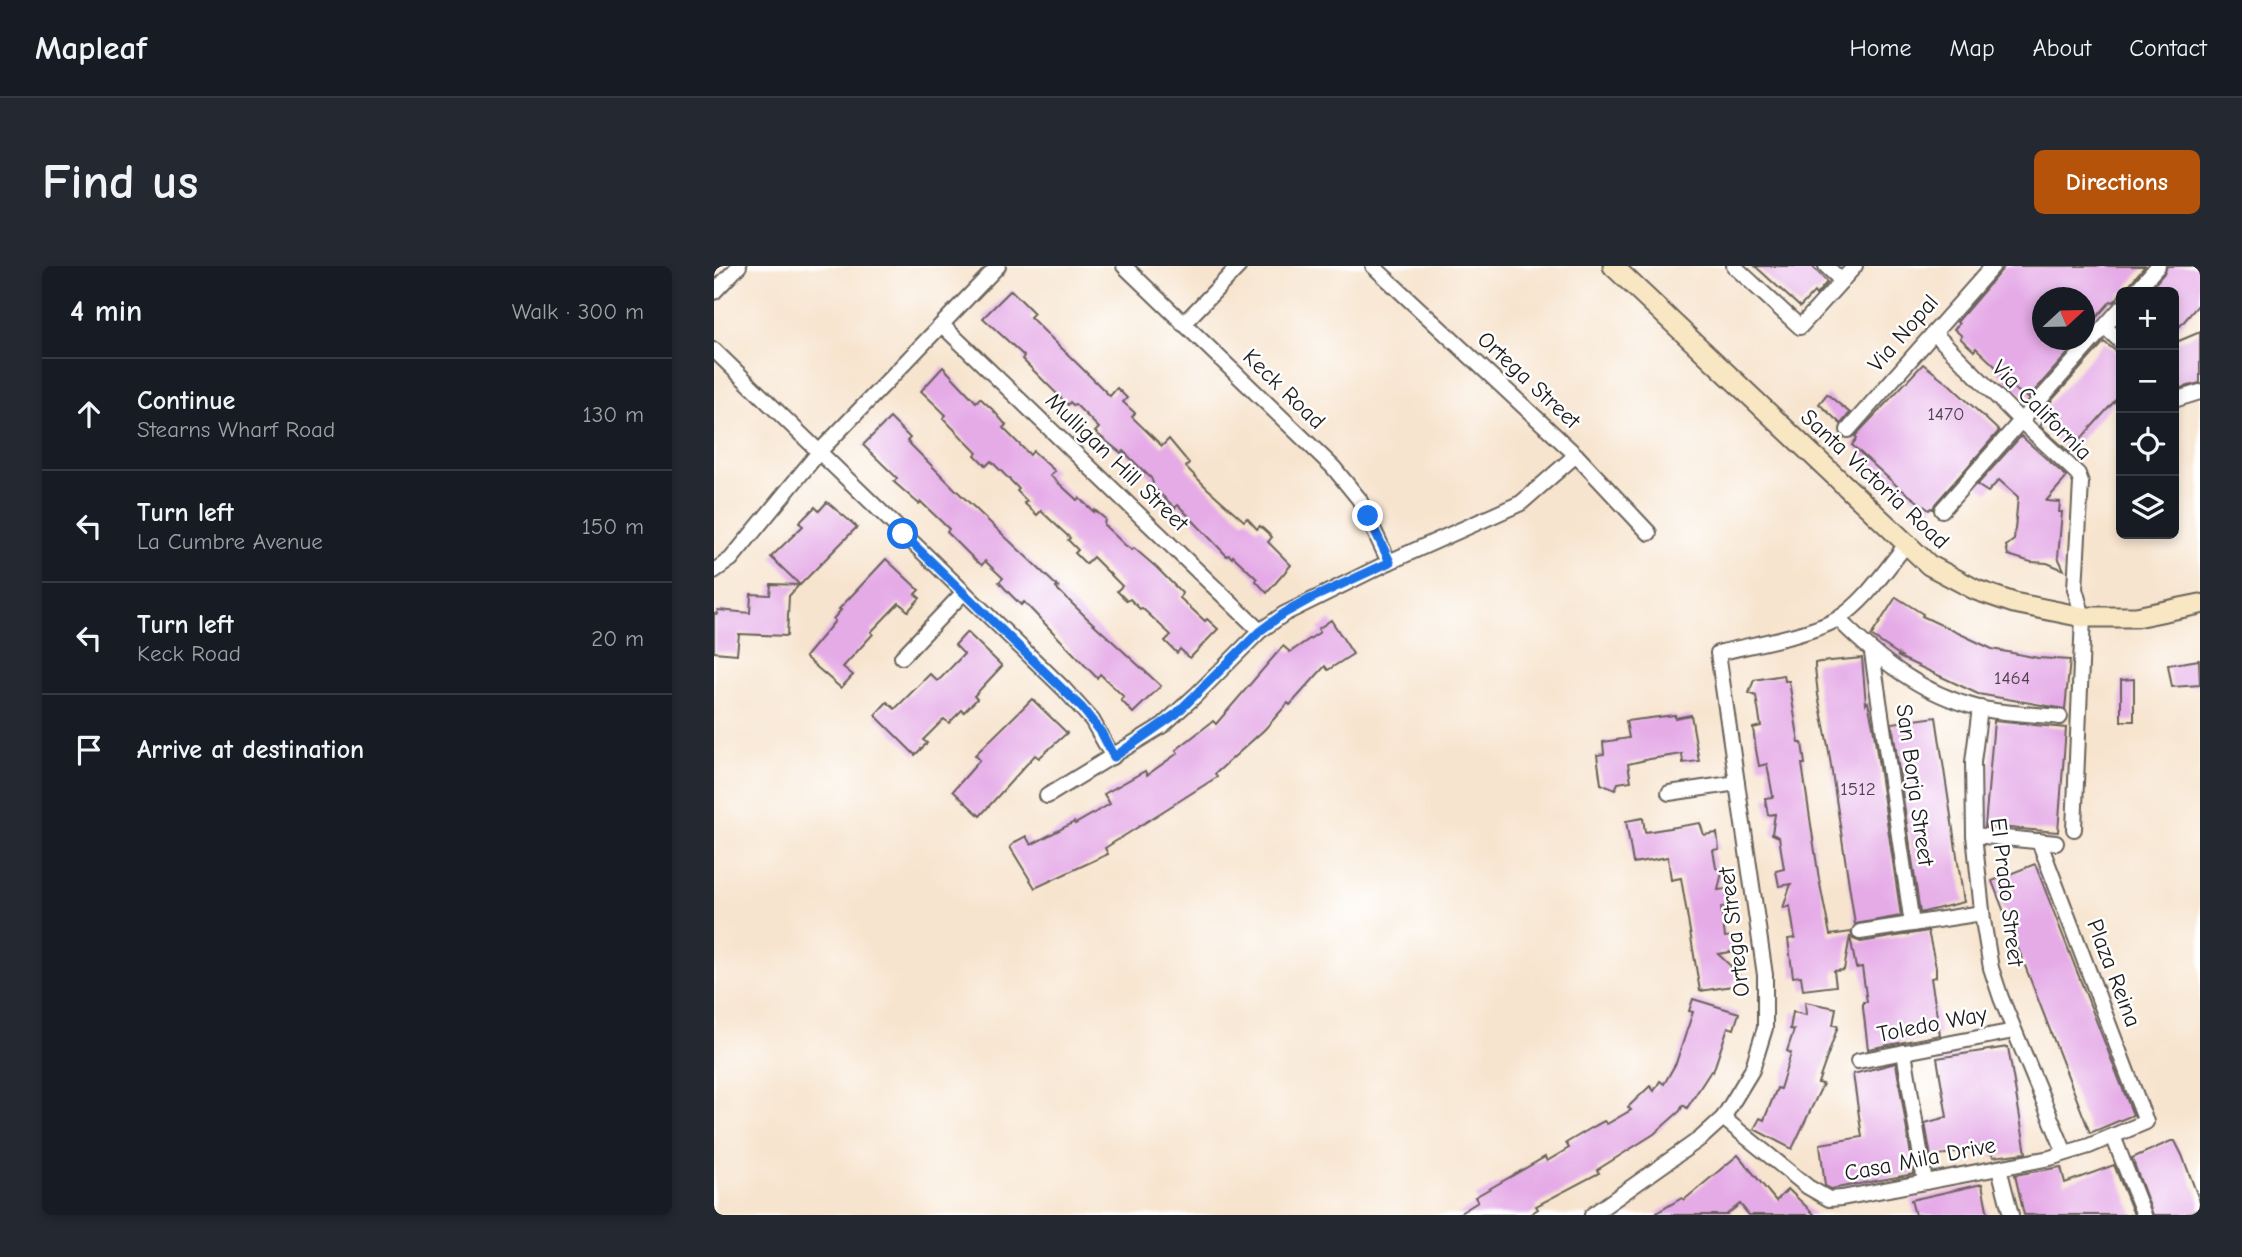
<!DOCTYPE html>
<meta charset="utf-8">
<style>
:root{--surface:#171b24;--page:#242831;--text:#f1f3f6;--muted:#9ea1a6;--line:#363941;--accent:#b45309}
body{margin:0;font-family:"Comic Neue",sans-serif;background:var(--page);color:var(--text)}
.controls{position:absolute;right:21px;top:21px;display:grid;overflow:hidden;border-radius:10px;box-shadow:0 4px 10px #0003}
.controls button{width:63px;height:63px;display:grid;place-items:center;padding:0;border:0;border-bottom:2px solid var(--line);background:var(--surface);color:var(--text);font:35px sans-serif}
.compass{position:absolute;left:1318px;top:21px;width:63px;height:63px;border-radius:50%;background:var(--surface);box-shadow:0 4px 10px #0003;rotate:68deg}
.stop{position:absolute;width:21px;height:21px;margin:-16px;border:5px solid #1a73e8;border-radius:50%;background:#fff}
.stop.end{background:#1a73e8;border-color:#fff;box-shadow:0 2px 7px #0008}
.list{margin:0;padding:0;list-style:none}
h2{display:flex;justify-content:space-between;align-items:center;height:91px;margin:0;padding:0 28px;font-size:30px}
h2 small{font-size:23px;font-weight:400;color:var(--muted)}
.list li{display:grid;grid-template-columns:46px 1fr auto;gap:21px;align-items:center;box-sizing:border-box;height:112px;padding:0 28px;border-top:2px solid var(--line)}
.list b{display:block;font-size:26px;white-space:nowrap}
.list p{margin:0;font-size:23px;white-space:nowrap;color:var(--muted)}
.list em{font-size:23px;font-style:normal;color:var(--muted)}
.icon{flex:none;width:38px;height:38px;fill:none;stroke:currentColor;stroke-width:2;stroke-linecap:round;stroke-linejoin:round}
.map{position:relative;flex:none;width:1486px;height:949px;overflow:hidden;border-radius:10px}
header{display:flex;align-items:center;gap:42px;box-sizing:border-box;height:98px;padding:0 35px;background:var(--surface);border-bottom:2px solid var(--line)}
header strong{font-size:33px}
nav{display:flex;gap:38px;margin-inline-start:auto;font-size:24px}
.intro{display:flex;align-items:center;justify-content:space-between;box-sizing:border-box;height:168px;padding:0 42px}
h1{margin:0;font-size:49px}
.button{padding:18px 32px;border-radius:10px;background:var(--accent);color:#fff;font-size:24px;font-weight:700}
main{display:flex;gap:42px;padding:0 42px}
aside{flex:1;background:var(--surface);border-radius:10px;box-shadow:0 4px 10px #0003}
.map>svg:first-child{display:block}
.building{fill:#e5abe7}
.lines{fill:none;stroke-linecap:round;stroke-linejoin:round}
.street-casing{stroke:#69625a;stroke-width:18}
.secondary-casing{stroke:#69625a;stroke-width:23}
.street{stroke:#fff;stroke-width:14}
.secondary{stroke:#f9e7c3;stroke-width:19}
.route{stroke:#1a73e8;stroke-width:9}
.labels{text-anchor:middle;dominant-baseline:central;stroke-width:5;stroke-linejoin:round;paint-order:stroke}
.number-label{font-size:19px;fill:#4e404f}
.street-label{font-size:23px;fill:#1c1c1c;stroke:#fff}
</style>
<header>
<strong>Mapleaf</strong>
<nav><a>Home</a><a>Map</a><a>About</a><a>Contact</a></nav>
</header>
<div class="intro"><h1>Find us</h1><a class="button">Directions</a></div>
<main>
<aside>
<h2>4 min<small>Walk · 300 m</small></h2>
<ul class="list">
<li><svg class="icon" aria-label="ahead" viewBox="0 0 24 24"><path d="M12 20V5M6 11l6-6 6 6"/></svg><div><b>Continue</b><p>Stearns Wharf Road</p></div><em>130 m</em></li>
<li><svg class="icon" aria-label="left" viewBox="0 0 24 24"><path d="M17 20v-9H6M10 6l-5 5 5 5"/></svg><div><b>Turn left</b><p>La Cumbre Avenue</p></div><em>150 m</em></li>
<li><svg class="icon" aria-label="left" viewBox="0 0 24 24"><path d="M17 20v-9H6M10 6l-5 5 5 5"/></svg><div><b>Turn left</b><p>Keck Road</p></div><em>20 m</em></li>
<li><svg class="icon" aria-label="arrive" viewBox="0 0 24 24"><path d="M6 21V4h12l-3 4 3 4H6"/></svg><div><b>Arrive at destination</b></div></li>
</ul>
</aside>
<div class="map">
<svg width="1486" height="949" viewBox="0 0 1486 949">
<rect width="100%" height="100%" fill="#fff"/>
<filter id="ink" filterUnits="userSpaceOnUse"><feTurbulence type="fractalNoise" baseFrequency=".0143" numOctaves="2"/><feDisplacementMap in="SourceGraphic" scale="14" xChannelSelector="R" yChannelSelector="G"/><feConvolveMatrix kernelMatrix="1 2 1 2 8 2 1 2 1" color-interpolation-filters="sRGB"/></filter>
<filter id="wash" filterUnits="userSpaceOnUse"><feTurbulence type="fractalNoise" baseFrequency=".00686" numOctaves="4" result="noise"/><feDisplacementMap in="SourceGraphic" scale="28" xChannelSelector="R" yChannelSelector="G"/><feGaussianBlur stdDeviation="1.57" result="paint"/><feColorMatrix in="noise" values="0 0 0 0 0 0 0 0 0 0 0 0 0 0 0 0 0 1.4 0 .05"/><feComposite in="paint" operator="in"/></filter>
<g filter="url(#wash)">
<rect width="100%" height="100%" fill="#f7e4ce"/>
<g id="blocks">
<g class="building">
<polygon points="1041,0 1098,0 1113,16 1102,29 1100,26 1086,41"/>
<polygon points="1291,0 1431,0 1414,20 1412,26 1407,26 1403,33 1399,36 1397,35 1373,62 1375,64 1370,69 1370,32 1328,32 1328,74 1366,74 1314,132 1289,115 1292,112 1282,105 1284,103 1262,82 1260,85 1246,72 1248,70 1240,63 1245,58 1243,56"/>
<polygon points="1453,0 1486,0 1486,37 1460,67 1460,26 1434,26 1451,6"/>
<polygon points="297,24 320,47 316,51 396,130 403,122 413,132 409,136 421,147 418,151 448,180 455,173 475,197 472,201 494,223 530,255 533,252 543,263 546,260 558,271 554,276 577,299 553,327 542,315 543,313 519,290 518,292 515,289 513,290 464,239 461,242 437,219 439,217 437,212 409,185 407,187 381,166 385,162 361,138 359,139 356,136 354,139 308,93 310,90 269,52"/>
<polygon points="1486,66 1486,117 1463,123 1460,114 1460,77"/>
<polygon points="1390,76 1407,89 1407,128 1355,186 1326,160 1329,156 1326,153 1332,146 1329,144"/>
<polygon points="1209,98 1235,118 1285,165 1221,238 1219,243 1217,242 1215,244 1183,220 1138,179 1143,172 1141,170"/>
<polygon points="229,101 262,136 266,132 279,144 292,159 289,162 316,189 319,185 341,205 336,209 363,234 365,232 380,246 381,244 391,253 390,259 411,279 418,284 420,282 442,301 468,327 466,332 491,355 493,353 504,363 476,392 466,383 463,387 451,375 457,369 428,342 426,343 416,333 413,335 403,325 408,320 379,291 372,298 361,287 364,284 354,274 356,272 327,245 323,249 310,237 313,235 303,225 305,223 277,195 272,200 261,189 263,187 229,152 232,149 207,125"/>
<polygon points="1113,128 1136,147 1127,158 1105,138"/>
<polygon points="176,152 196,172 193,175 243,225 344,321 342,322 372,351 447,420 419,447 407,434 410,431 386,408 383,412 310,336 307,339 296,328 285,316 289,312 271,295 268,299 262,295 233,266 235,263 207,236 205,238 180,216 183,212 149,179"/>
<polygon points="1307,170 1353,211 1332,235 1346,236 1345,246 1348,246 1344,291 1350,304 1333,297 1317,296 1294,289 1292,280 1300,274 1304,231 1285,214 1274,226 1263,219"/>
<polygon points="113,236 143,261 86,319 57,291 89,260 85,257 101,241 105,245"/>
<polygon points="172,293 205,324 201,328 206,332 194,345 185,337 157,366 159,368 129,401 139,409 127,422 91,391 121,355 119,353 127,344 125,343"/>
<polygon points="57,318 85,319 75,330 73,370 25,368 23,388 0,386 0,347 3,348 4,344 36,347 37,328 56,329"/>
<polygon points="1182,331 1209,348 1208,350 1278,383 1324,392 1356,394 1351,443 1264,428 1183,390 1187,390 1157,370"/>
<polygon points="617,354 639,388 614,404 611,400 576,439 574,437 550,464 501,508 503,511 391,582 394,588 321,622 296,581 301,576 312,570 317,579 360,556 361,558 396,538 390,528 431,505 433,509 464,487 462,484 499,455 502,458 569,380 576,386 606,366 604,363"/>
<polygon points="253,366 288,400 260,430 263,433 250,446 248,444 235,457 230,453 209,474 213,477 201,489 161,449 173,436 181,443 216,408 223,415 227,412 250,388 241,379"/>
<polygon points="1148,392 1152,438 1154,436 1159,460 1187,650 1141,658 1114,480 1104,429 1101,401 1101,397 1106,396"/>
<polygon points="1485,394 1486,419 1458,421 1454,399"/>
<polygon points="1070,409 1071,415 1075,415 1085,477 1088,477 1091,498 1088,498 1105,613 1116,669 1137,666 1139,673 1147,676 1214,665 1222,701 1222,711 1217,712 1226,769 1154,783 1149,742 1149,736 1153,736 1148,701 1142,702 1136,670 1130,704 1120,705 1122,720 1089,724 1087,710 1079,711 1074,673 1081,672 1076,640 1069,642 1077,618 1065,620 1062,605 1070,603 1065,571 1058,568 1061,548 1054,549 1051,532 1059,531 1053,498 1045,500 1042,484 1039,462 1047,460 1042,430 1035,427 1040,414"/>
<polygon points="1420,413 1420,455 1407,455 1407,414"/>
<polygon points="318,433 353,467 325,492 321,489 266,550 239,525 266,494 261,489"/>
<polygon points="961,449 961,452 977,449 985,495 969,497 968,488 936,493 914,498 917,515 904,517 901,524 887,518 883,489 890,488 889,476 915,472 912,455"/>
<polygon points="1222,451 1250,636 1206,647 1178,457"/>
<polygon points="1280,455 1352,462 1344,566 1271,560"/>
<polygon points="929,552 931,566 986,557 990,569 1003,567 1005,583 999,584 1002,602 1008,606 1004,624 1012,623 1015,640 1007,641 1011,671 1020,670 1023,685 1004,688 1025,708 1018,720 986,725 967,612 957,614 954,591 919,597 912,555"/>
<polygon points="1321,598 1419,849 1376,867 1278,615"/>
<polygon points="979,733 1025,747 1020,763 1014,761 999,806 997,805 973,842 969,839 966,845 940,868 883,904 885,907 822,940 824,943 815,949 743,949 764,936 761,931 831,891 833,895 855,882 852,877 879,861 890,855 893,858 917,844 914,841 936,820 940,825 946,815 950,818 962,797 979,746 975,745"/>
<polygon points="1091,736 1122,742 1119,759 1124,760 1104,817 1109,818 1078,883 1040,863 1046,852 1050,854 1063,822 1066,823 1077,787 1073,785 1080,764 1076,763 1079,746 1092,749"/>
<polygon points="1294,781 1312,887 1279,891 1276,879 1217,891 1211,857 1233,851 1223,792"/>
<polygon points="1182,797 1200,908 1117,923 1111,920 1106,878 1148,871 1139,808"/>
<polygon points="1457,875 1461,875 1468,889 1486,936 1486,943 1471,949 1439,949 1418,892"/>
<polygon points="1024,889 1062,935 1074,923 1101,949 1035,949 1026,938 1012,949 939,949 968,932 970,934"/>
<polygon points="1400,899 1420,949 1310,949 1301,909 1347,901 1351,917"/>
<polygon points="1268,918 1274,949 1201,949 1197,934"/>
</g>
</g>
</g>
<g filter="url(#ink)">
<use href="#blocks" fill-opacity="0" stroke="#69625a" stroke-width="2"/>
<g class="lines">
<g class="street-casing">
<g id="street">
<polyline points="410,0 619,201 645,233 675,296"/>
<polyline points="659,0 862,189 935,267"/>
<polyline points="1020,0 1086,61 1141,0"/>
<polyline points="1112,0 1128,15"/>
<polyline points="0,26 25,0"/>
<polyline points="1421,26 1444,0"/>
<polyline points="469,58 525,0"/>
<polyline points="228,59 546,365"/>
<polyline points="1391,61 1407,76"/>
<polyline points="1220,67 1307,155 1364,208 1367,217 1361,323 1369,351 1360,563"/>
<polyline points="0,84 349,422 378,454 399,491"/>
<polyline points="1460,134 1486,126"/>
<polyline points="1134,164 1279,0"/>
<polyline points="1228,244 1407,42"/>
<polyline points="0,305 17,293 105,186 284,0"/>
<path d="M1124,353C1165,394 1208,428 1265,442C1291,448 1320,448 1346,451"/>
<polyline points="1158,387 1198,658"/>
<polyline points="188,391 250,326"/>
<polyline points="1266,442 1259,496 1260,569 1269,654 1277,702 1287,732 1351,887"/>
<polyline points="955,527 1023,517"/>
<polyline points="333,530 449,459 482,429 546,365 570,348 675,296 807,237 862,189"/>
<polyline points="1260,569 1342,577"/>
<polyline points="1146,666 1268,647"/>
<polyline points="1190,786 1211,916"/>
<polyline points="1144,795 1300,765"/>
<polyline points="1009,852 1094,921 1115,933 1128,932 1336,892 1375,880 1432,856 1325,575"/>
<polyline points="1399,870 1430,949"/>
<polyline points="1285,902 1297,949"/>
<path d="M878,949L987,872L1009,852L1038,804L1051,762V709L1004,387C1035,379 1101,368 1125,352C1152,335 1172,303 1192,279"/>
</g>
</g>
<g class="secondary-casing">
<polyline id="secondary" points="899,0 1215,299 1262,324 1300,337 1369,351 1422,351 1486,338"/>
</g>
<use href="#street" class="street"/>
<use href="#secondary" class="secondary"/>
</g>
</g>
<g class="lines" filter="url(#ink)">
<polyline class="route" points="189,268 368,442 387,466 400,491 462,448 546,365 569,348 596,333 676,296 654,250"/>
</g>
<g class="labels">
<g class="number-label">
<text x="1232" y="148">1470</text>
<text x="1298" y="412">1464</text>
<text x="1144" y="523">1512</text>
</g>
<g class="street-label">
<text transform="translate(1189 67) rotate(-49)">Via Nopal</text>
<text transform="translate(815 114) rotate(43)">Ortega Street</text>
<text transform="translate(570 123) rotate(44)">Keck Road</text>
<text transform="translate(1328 144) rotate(45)">Via California</text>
<text transform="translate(403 196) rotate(44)">Mulligan Hill Street</text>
<text transform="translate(1161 213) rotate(43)">Santa Victoria Road</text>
<text transform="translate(1201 519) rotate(82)">San Borja Street</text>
<text transform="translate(1293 626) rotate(83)">El Prado Street</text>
<text transform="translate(1020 666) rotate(-97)">Ortega Street</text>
<text transform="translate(1400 707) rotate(69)">Plaza Reina</text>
<text transform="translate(1218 758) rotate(-11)">Toledo Way</text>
<text transform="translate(1206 893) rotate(-11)">Casa Mila Drive</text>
</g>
</g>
</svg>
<div class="controls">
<button>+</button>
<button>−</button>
<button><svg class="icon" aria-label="locate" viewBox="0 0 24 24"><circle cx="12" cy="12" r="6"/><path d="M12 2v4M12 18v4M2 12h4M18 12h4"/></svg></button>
<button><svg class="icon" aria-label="layers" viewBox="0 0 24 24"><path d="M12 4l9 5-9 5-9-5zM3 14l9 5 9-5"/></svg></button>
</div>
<svg class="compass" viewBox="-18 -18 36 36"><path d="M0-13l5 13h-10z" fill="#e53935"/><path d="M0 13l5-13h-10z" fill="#9ea1a6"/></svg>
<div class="stop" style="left:189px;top:268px"></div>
<div class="stop end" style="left:654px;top:250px"></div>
</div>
</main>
